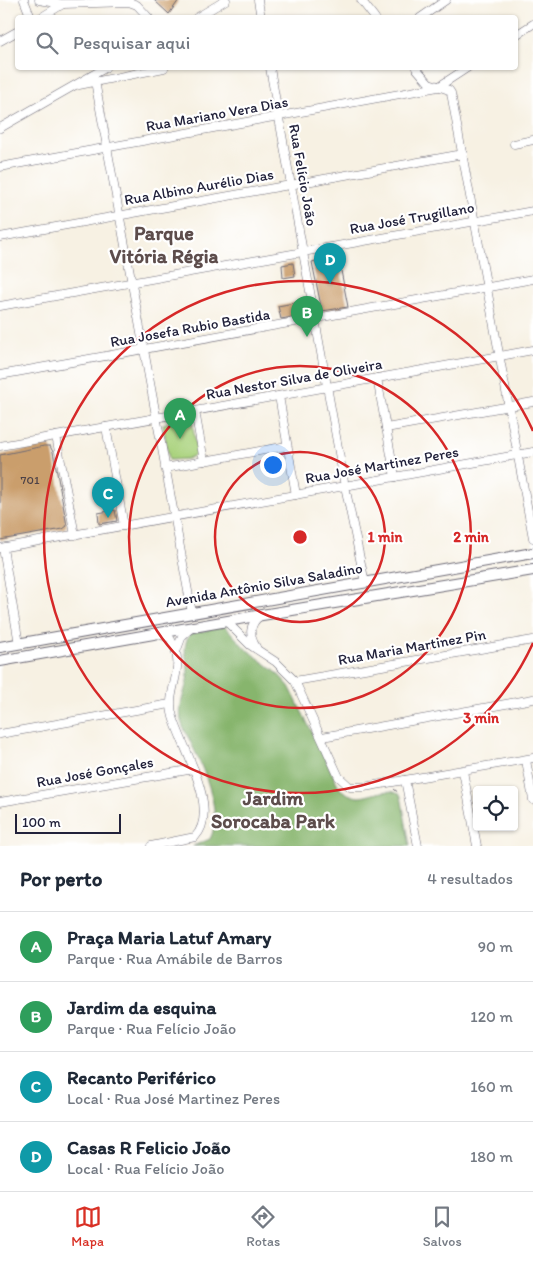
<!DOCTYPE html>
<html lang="pt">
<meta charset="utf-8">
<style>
:root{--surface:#fff;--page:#f6f6f7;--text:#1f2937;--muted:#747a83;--line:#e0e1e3;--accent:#d93025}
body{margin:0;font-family:Itim,sans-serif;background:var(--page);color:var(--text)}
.controls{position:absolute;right:15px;bottom:15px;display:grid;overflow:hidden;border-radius:5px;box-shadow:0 1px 4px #0004}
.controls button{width:45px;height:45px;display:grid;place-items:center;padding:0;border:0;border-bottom:1px solid var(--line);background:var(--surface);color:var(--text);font:25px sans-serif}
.scale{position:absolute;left:15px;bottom:12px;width:106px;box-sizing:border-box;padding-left:5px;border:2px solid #22223b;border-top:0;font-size:14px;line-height:18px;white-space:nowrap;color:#22223b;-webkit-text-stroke:4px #fff;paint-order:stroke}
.you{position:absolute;left:272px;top:464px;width:18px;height:18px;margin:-12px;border:4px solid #fff;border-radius:50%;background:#1a73e8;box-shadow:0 0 0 8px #1a73e833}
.badge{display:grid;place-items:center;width:32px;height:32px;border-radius:50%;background:var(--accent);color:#fff;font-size:16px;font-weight:700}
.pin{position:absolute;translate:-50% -41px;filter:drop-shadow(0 1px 2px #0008)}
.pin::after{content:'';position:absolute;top:26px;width:18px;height:15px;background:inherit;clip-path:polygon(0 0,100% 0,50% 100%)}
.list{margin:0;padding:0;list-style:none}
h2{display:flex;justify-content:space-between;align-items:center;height:65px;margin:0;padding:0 20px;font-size:21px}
h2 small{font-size:16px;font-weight:400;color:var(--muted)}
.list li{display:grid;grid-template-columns:32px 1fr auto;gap:15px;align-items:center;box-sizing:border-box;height:70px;padding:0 20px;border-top:1px solid var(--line)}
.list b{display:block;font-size:19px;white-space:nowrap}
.list p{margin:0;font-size:16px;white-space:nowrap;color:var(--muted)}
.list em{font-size:16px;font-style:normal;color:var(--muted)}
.icon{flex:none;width:28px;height:28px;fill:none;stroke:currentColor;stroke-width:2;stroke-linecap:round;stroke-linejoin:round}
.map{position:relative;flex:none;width:533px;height:846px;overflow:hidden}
.search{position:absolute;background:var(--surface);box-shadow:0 1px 4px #0004;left:15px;right:15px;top:15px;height:55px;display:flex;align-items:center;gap:12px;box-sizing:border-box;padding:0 18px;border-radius:5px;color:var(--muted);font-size:19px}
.sheet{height:345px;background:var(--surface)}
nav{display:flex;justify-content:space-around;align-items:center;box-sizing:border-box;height:70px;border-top:1px solid var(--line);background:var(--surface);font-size:14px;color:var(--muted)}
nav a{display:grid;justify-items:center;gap:2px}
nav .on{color:var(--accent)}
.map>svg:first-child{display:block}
.green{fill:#aad37e;stroke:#667a5c}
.forest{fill:#87b56d;stroke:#546c54}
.building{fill:#ca9e6c}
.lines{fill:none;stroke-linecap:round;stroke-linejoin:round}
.street-casing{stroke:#6d6a76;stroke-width:9}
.secondary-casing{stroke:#6d6a76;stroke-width:12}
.path{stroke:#6d6a76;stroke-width:1;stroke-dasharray:4 4;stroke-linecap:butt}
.street{stroke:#fff;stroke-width:8}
.secondary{stroke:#fff;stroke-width:10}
.ring{fill:none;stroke:#d62828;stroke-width:2.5}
.labels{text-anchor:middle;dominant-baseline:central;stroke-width:4.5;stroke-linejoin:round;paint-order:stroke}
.number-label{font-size:12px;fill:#4c4147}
.street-label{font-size:15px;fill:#22223b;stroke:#fff}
.district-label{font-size:20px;font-weight:bold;fill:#5d4d4c;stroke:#fff}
.centre{fill:#d62828;stroke:#fff;stroke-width:2.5}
.ring-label{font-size:15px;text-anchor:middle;font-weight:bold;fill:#d62828;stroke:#fff;stroke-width:4.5;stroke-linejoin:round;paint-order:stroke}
</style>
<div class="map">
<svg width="533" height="846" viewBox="0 0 533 846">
<rect width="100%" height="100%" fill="#fff"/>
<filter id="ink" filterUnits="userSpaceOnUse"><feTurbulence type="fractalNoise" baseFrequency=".02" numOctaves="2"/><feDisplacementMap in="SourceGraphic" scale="10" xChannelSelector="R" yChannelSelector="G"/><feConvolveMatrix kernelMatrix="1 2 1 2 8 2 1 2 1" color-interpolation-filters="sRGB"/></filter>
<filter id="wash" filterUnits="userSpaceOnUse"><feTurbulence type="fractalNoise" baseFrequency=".0096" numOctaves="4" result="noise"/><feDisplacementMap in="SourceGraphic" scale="20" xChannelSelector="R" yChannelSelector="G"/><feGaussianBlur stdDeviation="1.12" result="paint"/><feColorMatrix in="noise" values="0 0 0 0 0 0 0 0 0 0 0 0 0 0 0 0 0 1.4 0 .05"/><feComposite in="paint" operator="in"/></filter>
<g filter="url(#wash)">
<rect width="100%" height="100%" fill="#f7f1e3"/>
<polygon class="green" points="188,418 192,420 197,454 187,459 169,460 163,424"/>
<path class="forest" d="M225,626L244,647L276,672L289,686L340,789C346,793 351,796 358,797C371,797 390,785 401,796L410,846H193L210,839C224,812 202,766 190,741C188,735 183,729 182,724C176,705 188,689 188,671C187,657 181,647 190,634Z"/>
<g id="blocks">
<g class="building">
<polygon points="154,0 179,0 169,14"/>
<polygon points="338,255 348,307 322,311 312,262"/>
<polygon points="293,263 295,276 283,278 282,265"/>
<polygon points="304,301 306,312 304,315 281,319 278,306"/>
<polygon points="44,446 50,446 53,452 67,526 63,529 0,540 0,455"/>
<polygon points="115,510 117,521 99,524 98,513"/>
</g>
</g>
</g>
<g filter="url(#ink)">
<use href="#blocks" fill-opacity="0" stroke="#6d6a76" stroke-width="1"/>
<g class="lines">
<g class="street-casing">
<g id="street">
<polyline points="24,0 31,18"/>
<polyline points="39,0 63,4 129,2 137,5 149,18"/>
<polyline points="258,0 261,18"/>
<polyline points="361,0 375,18"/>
<polyline points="40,18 63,4"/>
<polyline points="196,18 226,0"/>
<polyline points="420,18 446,0"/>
<polyline points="516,35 533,24"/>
<polyline points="0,41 18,31"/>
<polyline points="270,68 344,481 365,583"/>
<polyline points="416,68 429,83 449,90 451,93 533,538"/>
<polyline points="95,81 192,613"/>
<polyline points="79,85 164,68"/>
<polyline points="0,128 105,68"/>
<polyline points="514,144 533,140"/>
<polyline points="0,167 438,87 467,68"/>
<polyline points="0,237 463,154"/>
<polyline points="0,306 533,211"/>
<polyline points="0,375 533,279"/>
<polyline points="377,378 395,477"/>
<polyline points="279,396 296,495"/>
<polyline points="195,411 204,461"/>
<polyline points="106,427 124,526"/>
<polyline points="386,428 533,402"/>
<polyline points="56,436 75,535"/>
<polyline points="0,446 533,350"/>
<polyline points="165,468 287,446"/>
<polyline points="0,548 533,452"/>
<polyline points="3,548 19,644"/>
<polyline points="227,622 250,645 276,662 295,681 339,777 350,787 364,787 533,758"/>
<path d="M256,647C249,636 249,624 260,616"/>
<polyline points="176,652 182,636 190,629"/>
<polyline points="295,681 533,640"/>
<polyline points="0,734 170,704"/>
<polyline points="322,737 533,699"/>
<polyline points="526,760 533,800"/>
<polyline points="463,771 477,846"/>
<polyline points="405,780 418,846"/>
<polyline points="0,802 194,769"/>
<path d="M151,846L195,837C221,810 182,747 173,717C164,689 189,669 170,638L158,634"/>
</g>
</g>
<g class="secondary-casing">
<g id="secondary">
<polyline points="0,647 533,553"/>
<polyline points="0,661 262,615 533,570"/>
</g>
</g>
<polyline class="path" points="394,789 400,794"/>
<use href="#street" class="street"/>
<use href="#secondary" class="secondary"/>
</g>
</g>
<g class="ring">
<circle cx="300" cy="537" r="85"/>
<circle cx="300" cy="537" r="171"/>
<path d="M533 643A256 256 0 1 1 533 431"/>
</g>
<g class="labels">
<g class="number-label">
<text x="30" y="480">701</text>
</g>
<g class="street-label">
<text transform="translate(217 114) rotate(-10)">Rua Mariano Vera Dias</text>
<text transform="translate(303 175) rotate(80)">Rua Felício João</text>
<text transform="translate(199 187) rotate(-10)">Rua Albino Aurélio Dias</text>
<text transform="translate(412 218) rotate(-10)">Rua José Trugillano</text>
<text transform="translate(190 328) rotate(-10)">Rua Josefa Rubio Bastida</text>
<text transform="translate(294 379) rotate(-10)">Rua Nestor Silva de Oliveira</text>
<text transform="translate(382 465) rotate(-10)">Rua José Martinez Peres</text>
<text transform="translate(264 585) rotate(-10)">Avenida Antônio Silva Saladino</text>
<text transform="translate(412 647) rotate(-10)">Rua Maria Martinez Pin</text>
<text transform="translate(95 772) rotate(-10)">Rua José Gonçales</text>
</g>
<g class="district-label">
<text x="164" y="233">Parque<tspan x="164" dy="23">Vitória Régia</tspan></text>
<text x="273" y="798">Jardim<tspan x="273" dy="23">Sorocaba Park</tspan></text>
</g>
</g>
<circle cx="300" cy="537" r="8" class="centre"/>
<g class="ring-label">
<text x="385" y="542">1 min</text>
<text x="471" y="542">2 min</text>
<text x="481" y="723">3 min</text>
</g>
</svg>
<div class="controls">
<button><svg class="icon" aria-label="locate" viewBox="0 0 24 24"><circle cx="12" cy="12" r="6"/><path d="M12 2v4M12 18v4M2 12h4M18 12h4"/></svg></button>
</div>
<div class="scale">100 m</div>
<div class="you"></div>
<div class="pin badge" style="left:180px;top:439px;background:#2e9e5b">A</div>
<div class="pin badge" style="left:307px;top:337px;background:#2e9e5b">B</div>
<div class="pin badge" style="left:108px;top:518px;background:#0f9aa8">C</div>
<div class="pin badge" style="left:330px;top:284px;background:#0f9aa8">D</div>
<div class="search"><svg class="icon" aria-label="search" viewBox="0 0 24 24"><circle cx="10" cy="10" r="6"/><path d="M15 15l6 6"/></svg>Pesquisar aqui</div>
</div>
<section class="sheet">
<h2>Por perto<small>4 resultados</small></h2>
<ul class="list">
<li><span class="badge" style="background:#2e9e5b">A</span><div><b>Praça Maria Latuf Amary</b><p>Parque · Rua Amábile de Barros</p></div><em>90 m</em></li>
<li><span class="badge" style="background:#2e9e5b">B</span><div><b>Jardim da esquina</b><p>Parque · Rua Felício João</p></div><em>120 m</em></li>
<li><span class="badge" style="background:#0f9aa8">C</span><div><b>Recanto Periférico</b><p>Local · Rua José Martinez Peres</p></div><em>160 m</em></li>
<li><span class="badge" style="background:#0f9aa8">D</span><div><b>Casas R Felicio João</b><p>Local · Rua Felício João</p></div><em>180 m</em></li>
</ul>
</section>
<nav>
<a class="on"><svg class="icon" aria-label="map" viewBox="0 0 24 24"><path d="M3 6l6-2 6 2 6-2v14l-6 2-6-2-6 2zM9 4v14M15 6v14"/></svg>Mapa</a>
<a><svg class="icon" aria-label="directions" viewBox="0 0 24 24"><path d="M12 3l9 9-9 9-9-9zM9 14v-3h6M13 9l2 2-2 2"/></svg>Rotas</a>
<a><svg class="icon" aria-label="saved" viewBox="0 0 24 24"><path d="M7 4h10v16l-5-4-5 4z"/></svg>Salvos</a>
</nav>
